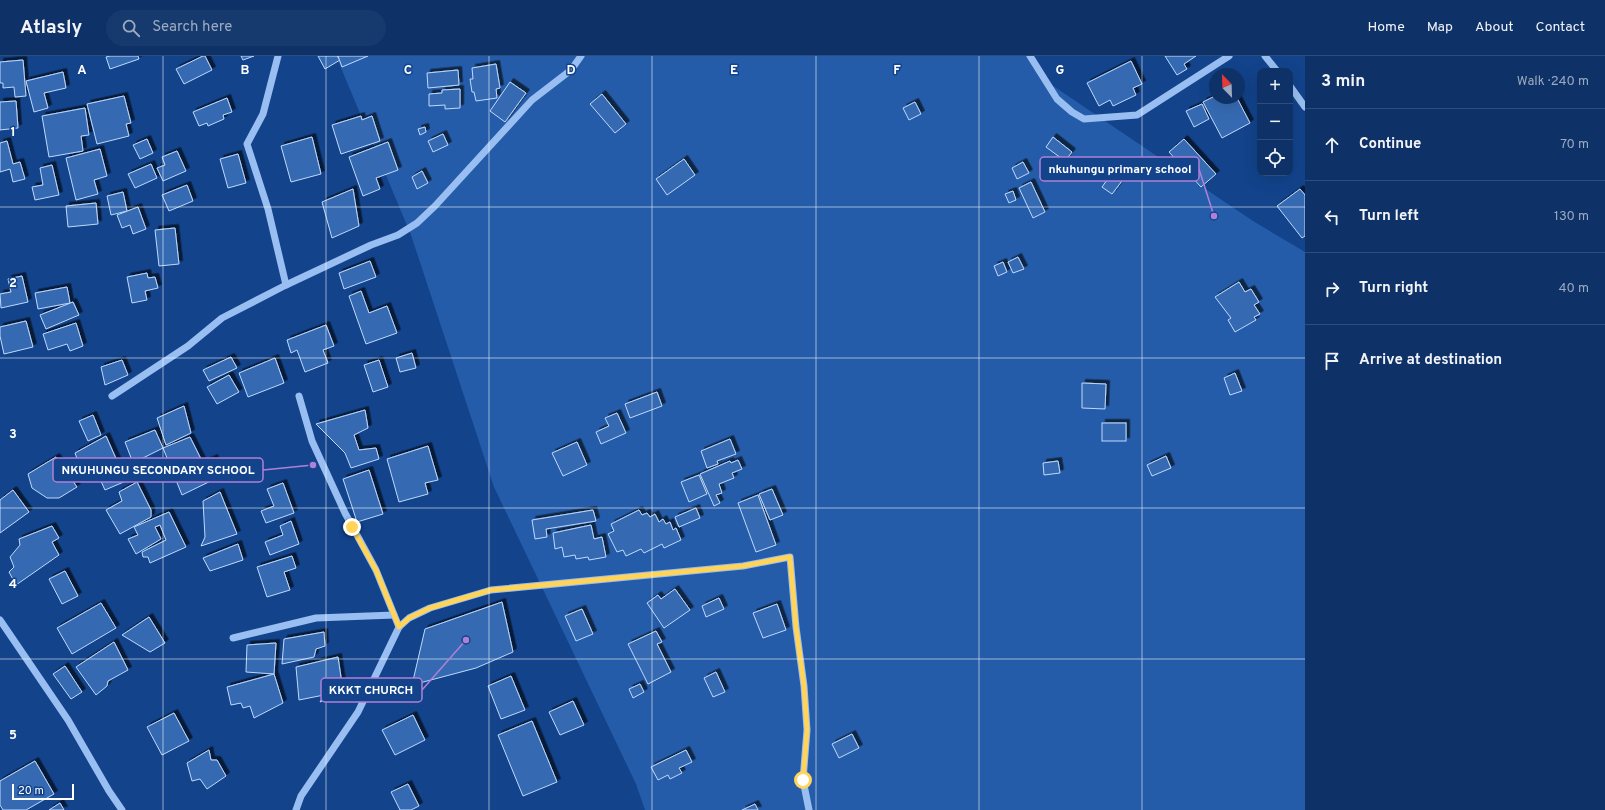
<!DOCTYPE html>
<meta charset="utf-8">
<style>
:root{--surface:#0e3268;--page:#173a6e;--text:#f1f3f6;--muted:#9baac0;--line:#2e4d7c}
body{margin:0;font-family:Overpass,sans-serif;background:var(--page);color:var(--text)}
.controls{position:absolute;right:12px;top:12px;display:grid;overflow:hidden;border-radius:8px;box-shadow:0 4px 16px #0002}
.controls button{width:36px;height:36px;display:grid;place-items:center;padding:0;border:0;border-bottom:1px solid var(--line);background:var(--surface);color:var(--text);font:20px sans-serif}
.compass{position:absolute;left:1209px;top:12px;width:36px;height:36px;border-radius:50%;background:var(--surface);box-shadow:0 4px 16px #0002;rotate:337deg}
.scale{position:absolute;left:12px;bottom:10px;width:62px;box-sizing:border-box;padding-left:4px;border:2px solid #fff;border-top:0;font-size:11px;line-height:14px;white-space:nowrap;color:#fff;-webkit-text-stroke:3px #12438b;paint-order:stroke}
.stop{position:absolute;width:12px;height:12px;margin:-9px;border:3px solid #ffd459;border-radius:50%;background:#fff}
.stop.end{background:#ffd459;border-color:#fff;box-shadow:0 1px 4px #0008}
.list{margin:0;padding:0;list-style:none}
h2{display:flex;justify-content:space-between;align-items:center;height:52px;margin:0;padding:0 16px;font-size:17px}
h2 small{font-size:13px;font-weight:400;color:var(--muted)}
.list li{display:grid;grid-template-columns:26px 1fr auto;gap:12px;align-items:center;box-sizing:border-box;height:72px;padding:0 16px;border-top:1px solid var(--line)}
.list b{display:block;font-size:15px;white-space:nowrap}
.list em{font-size:13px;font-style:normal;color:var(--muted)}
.icon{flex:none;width:22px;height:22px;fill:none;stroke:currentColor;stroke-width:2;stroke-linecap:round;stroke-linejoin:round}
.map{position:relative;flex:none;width:1305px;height:754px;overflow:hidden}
header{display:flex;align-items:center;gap:24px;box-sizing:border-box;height:56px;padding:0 20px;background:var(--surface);border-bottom:1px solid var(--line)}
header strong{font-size:19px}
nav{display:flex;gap:22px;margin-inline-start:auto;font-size:14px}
.search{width:280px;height:36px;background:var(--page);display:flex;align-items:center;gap:10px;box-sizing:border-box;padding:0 14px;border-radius:22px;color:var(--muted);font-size:15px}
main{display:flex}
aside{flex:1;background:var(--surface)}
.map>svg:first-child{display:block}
.green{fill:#245caa}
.building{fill:#356ab2;stroke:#bfd9fc;filter:url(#shadow)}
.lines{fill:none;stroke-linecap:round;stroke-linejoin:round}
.minor{stroke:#99bef1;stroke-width:7}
.route{stroke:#ffd459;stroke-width:5}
.grid{fill:none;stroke:#fff;stroke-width:1;stroke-opacity:0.55}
.grid-label{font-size:13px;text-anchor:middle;font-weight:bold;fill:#fff;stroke:#12438b;stroke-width:3;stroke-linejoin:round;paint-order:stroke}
.leader{fill:none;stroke:#b080d9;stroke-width:1.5}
.callout-dot{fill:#b080d9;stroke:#12438b;stroke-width:1.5}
.callout{fill:#12438b;stroke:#b080d9;stroke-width:1.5}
.callout-label{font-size:12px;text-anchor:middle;font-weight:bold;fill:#fff}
</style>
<header>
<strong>Atlasly</strong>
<div class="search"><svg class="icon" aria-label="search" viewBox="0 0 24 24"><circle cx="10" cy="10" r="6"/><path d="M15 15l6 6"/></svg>Search here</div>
<nav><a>Home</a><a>Map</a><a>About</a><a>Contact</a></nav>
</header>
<main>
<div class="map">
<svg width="1305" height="754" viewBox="0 0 1305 754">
<defs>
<filter id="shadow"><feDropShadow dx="3.5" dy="-3.5" stdDeviation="0" flood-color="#0009"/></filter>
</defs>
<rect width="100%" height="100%" fill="#12438b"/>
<polygon class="green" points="336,0 1028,0 1040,21 1253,165 1305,196 1305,754 645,754 636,728 494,431 411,179"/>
<g class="building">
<polygon points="110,0 138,0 139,3 110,13 106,1"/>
<polygon points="203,0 205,0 212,14 184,28 176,13"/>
<polygon points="241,0 254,0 243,4"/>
<polygon points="318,0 337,0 340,4 325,13"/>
<polygon points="338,0 368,0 342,11"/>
<polygon points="1165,0 1196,0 1184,8 1187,13 1177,19"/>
<polygon points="23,4 26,40 15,41 14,31 3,32 3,27 0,27 0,6"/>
<polygon points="1131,5 1142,28 1133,32 1136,39 1113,50 1110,44 1099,50 1087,27"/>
<polygon points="496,8 500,32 496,33 497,42 476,45 474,36 472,36 470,23 473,23 472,12"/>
<polygon points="458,14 459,29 428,32 427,17"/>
<polygon points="63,16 66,32 44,37 48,52 34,56 26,25"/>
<polygon points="510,26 526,37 505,66 490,55"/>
<polygon points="460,33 460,52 445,53 445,49 429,50 429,38 442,37 442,34"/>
<polygon points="602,38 626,68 615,77 590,48"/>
<polygon points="124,40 131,67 126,68 129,80 97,88 87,48"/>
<polygon points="1215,40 1215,42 1237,42 1250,67 1222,82 1203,46"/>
<polygon points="227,42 232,56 223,59 224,63 208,70 207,67 199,70 193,56"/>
<polygon points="16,45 18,72 0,74 0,46"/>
<polygon points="915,46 921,58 909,64 903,52"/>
<polygon points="1202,48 1209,63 1194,71 1186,55"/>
<polygon points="85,52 89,79 81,80 83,95 49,101 42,60"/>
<polygon points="361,60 362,64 372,60 380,85 341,98 332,69"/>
<polygon points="425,71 426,76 420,79 418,73"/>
<polygon points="443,78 448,89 433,96 428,85"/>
<polygon points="312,81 321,118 291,126 281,90"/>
<polygon points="1053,81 1072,96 1065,105 1046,91"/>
<polygon points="147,83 153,97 140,103 133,89"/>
<polygon points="1184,83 1216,118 1201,131 1169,96"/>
<polygon points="7,85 13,108 20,106 25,123 13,126 10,113 0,116 0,87"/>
<polygon points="388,86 398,114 376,122 380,133 363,140 349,101"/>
<polygon points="100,93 107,120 94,124 98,138 76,144 66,102"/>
<polygon points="177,95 186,115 163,125 157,112 165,109 162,101"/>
<polygon points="238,98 246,127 228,132 220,103"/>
<polygon points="684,103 695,119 667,139 656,123"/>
<polygon points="1023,106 1029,117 1017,123 1012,112"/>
<polygon points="151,108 157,122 135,132 128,118"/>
<polygon points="52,109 59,139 35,144 32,131 43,129 40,112"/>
<polygon points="1115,113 1125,121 1112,138 1102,131"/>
<polygon points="422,115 428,127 417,133 412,121"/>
<polygon points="1031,126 1045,156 1033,162 1019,132"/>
<polygon points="187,129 193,145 169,155 162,139"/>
<polygon points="353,133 359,170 332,182 322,146"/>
<polygon points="1300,133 1305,139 1305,180 1302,182 1277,150"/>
<polygon points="1013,135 1016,144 1009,147 1005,138"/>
<polygon points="123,136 127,155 111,159 107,140"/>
<polygon points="96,147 98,168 68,171 66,150"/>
<polygon points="138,151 146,173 133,178 130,169 122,172 117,159"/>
<polygon points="175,172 179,208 159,210 155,174"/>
<polygon points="1018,201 1024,213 1013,217 1008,206"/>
<polygon points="370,205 376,221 344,233 339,217"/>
<polygon points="1003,206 1007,216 998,220 994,210"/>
<polygon points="147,217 148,222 155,221 158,232 145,235 147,244 132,247 127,221"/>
<polygon points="22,220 28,246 1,252 0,238 11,236 8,223"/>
<polygon points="1239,226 1245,236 1251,233 1259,246 1254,249 1260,258 1254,261 1256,264 1235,276 1228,264 1231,262 1215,241"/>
<polygon points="67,231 70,247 38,253 35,237"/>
<polygon points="361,235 369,257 387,250 397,277 366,288 349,240"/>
<polygon points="73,246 79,259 46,273 40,259"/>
<polygon points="26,265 33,291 4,298 0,280 0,271"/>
<polygon points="76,267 83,290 70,295 67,288 48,294 43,278"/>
<polygon points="326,269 334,290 323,294 328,307 305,316 297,294 291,297 287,284"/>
<polygon points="412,297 416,312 400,316 396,302"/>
<polygon points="231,301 237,312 209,325 203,314"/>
<polygon points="275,302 284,327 248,341 239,317"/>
<polygon points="122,304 128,319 105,329 101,311"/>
<polygon points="379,304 388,331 373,336 364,309"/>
<polygon points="1235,317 1242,335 1230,339 1224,322"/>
<polygon points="229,319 239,336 217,348 207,331"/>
<polygon points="1082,327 1106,328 1105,353 1082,352"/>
<polygon points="657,336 662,350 630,362 625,348"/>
<polygon points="184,350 191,377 166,389 157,362"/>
<polygon points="365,354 368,372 354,379 359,394 376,392 379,403 351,412 345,397 316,368"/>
<polygon points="617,357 626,377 601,388 596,376 609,370 605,362"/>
<polygon points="93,359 101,379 88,385 79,365"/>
<rect x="1102" y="367" width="24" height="18"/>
<polygon points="155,374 163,392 133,407 125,386"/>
<polygon points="106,380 126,425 105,434 93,408 81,413 75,397"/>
<polygon points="190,381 203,407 214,402 221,420 182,439 163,392"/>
<polygon points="730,383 736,398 717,405 718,408 707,412 701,395"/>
<polygon points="577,386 587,409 563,420 552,397"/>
<polygon points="428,390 438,424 425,427 428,438 399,446 387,403"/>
<polygon points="1166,400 1171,412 1152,420 1147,409"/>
<polygon points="56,401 77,431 59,442 47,442 32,432 28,418"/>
<polygon points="738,404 742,413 732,417 734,422 719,428 722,437 716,439 720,447 714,450 700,418 730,405 731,407"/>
<polygon points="1058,405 1060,417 1044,419 1043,407"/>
<polygon points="369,414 383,458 357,466 343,423"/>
<polygon points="699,419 707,438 689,446 681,426"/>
<polygon points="137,426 151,454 151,461 120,478 106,454 122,445 119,436"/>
<polygon points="283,427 294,457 266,467 261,455 274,450 267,433"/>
<polygon points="772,433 783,459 770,464 759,438"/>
<polygon points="13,434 29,456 0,477 0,444"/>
<polygon points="220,436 237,478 201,490 205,481 203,445"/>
<polygon points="758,439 776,489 756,496 738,447"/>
<polygon points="696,452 700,462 679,471 675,461"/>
<polygon points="593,454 596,465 546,473 547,481 535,483 532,464"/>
<polygon points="639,454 642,459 647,457 650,461 655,458 659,466 663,463 666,468 670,466 673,474 676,472 681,484 664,492 662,488 644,497 641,493 626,500 623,494 617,496 608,478 614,475 611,468"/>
<polygon points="169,456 186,491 150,507 148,501 143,501 142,496 166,484 160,469 155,471 161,483 136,498 128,483 138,479 134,471"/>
<polygon points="291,465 299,488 270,499 265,486 283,479 280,470"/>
<polygon points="591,469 594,483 602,481 606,501 589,504 588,501 576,503 575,499 564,501 562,491 555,493 553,477"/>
<polygon points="52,470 59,482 52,486 59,499 16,529 9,516 14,511 10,501 20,489 19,483"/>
<polygon points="238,488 243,504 210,515 203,502"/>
<polygon points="292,500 296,512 284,516 290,534 267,541 257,511"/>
<polygon points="65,515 78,540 62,548 49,523"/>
<polygon points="675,533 690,554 664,572 647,547 658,539 661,543"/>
<polygon points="719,542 724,553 706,561 702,550"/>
<polygon points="502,546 513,596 476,612 412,629 425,573"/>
<polygon points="101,547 116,572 72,598 57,572"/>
<polygon points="777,548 786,574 763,582 753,557"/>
<polygon points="582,553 593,578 576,585 565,560"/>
<polygon points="149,561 165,587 150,596 122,579"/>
<polygon points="656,575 662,586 657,588 671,616 648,628 628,588"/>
<polygon points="324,576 325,590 316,593 314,601 282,608 284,583"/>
<polygon points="114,586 128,614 108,625 107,630 96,639 76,611"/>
<polygon points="276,587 274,618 246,616 247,589"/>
<polygon points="338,601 342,628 337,628 339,637 320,646 324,639 299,644 296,611"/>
<polygon points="65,610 82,636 71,643 53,618"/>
<polygon points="716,616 725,636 713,641 704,622"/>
<polygon points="274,618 283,647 254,662 250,650 243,652 241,647 231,649 227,631"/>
<polygon points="511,620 525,654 501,663 488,630"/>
<polygon points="640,628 644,636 633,642 629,633"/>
<polygon points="573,645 584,669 560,679 549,656"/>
<polygon points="174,657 189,685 162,699 147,671"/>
<polygon points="413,659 425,684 395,699 382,674"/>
<polygon points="532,665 557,726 523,740 498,679"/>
<polygon points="852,678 859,692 839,702 832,688"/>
<polygon points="209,694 211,704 217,704 226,720 207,733 200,723 192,725 187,707"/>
<polygon points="686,694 692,706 679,712 682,717 670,723 668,719 658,724 651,711"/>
<polygon points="35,705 54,738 26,754 3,754 0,749 0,725"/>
<polygon points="408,728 419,750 411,754 400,754 391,736"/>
<polygon points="60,747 64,754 49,754"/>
<polygon points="755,748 758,754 742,754"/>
</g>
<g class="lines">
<g class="minor">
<polyline points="278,0 263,58 247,88 268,153 286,229"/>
<polyline points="1030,0 1057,43 1072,56 1084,63 1137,59 1229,0"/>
<polyline points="1265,0 1277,15"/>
<polyline points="1290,30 1305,51"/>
<polyline points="112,340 188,290 222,262 286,229 371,189 398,179 417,167 435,150 532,44 571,14 581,0"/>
<polyline points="299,340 312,385 345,457 376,514 399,571"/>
<polyline points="0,564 68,664 109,735 122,754"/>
<polyline points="233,582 316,562 394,559"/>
<polyline points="296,754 301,740 358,656 399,571 409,562 430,552 491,534 743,510 790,501 796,571 804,630 807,674 803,724 809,754"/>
</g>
</g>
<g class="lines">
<polyline class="route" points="352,471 376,514 399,571 409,562 430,552 491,534 743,510 790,501 796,571 804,630 807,674 803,724"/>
</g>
<path class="grid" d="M163,0V754M326,0V754M489,0V754M652,0V754M816,0V754M979,0V754M1142,0V754M0,151H1305M0,302H1305M0,452H1305M0,603H1305"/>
<g class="grid-label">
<text x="82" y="18">A</text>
<text x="245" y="18">B</text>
<text x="408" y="18">C</text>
<text x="571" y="18">D</text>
<text x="734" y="18">E</text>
<text x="897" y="18">F</text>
<text x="1060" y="18">G</text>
<text x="13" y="80">1</text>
<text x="13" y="231">2</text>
<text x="13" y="382">3</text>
<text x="13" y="532">4</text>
<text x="13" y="683">5</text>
</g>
<path class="leader" d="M1214 160L1199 113M313 409L263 414M466 584L422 634"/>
<g class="callout-dot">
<circle cx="1214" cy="160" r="4"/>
<circle cx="313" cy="409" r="4"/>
<circle cx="466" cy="584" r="4"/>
</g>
<g class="callout">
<rect x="1040" y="101" width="159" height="24" rx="4"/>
<rect x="53" y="402" width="210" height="24" rx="4"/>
<rect x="321" y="622" width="101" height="24" rx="4"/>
</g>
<g class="callout-label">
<text x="1120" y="117">nkuhungu primary school</text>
<text x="158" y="418">NKUHUNGU SECONDARY SCHOOL</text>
<text x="371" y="638">KKKT CHURCH</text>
</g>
</svg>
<div class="controls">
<button>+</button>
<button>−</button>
<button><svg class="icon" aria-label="locate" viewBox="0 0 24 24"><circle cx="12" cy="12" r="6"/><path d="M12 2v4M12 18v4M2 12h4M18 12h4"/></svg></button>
</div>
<svg class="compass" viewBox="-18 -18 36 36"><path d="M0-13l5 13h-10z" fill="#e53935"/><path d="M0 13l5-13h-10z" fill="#9baac0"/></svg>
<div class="scale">20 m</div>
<div class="stop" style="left:803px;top:724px"></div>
<div class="stop end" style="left:352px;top:471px"></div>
</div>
<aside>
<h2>3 min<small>Walk · 240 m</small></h2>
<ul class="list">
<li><svg class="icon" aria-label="ahead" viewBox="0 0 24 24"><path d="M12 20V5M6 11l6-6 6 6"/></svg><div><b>Continue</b></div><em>70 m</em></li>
<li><svg class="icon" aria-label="left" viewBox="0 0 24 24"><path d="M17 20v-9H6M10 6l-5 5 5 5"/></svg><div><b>Turn left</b></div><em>130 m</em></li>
<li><svg class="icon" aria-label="right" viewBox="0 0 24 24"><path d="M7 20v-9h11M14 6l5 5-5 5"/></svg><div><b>Turn right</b></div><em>40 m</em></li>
<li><svg class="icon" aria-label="arrive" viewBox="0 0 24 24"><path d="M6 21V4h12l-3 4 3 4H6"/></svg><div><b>Arrive at destination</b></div></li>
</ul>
</aside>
</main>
